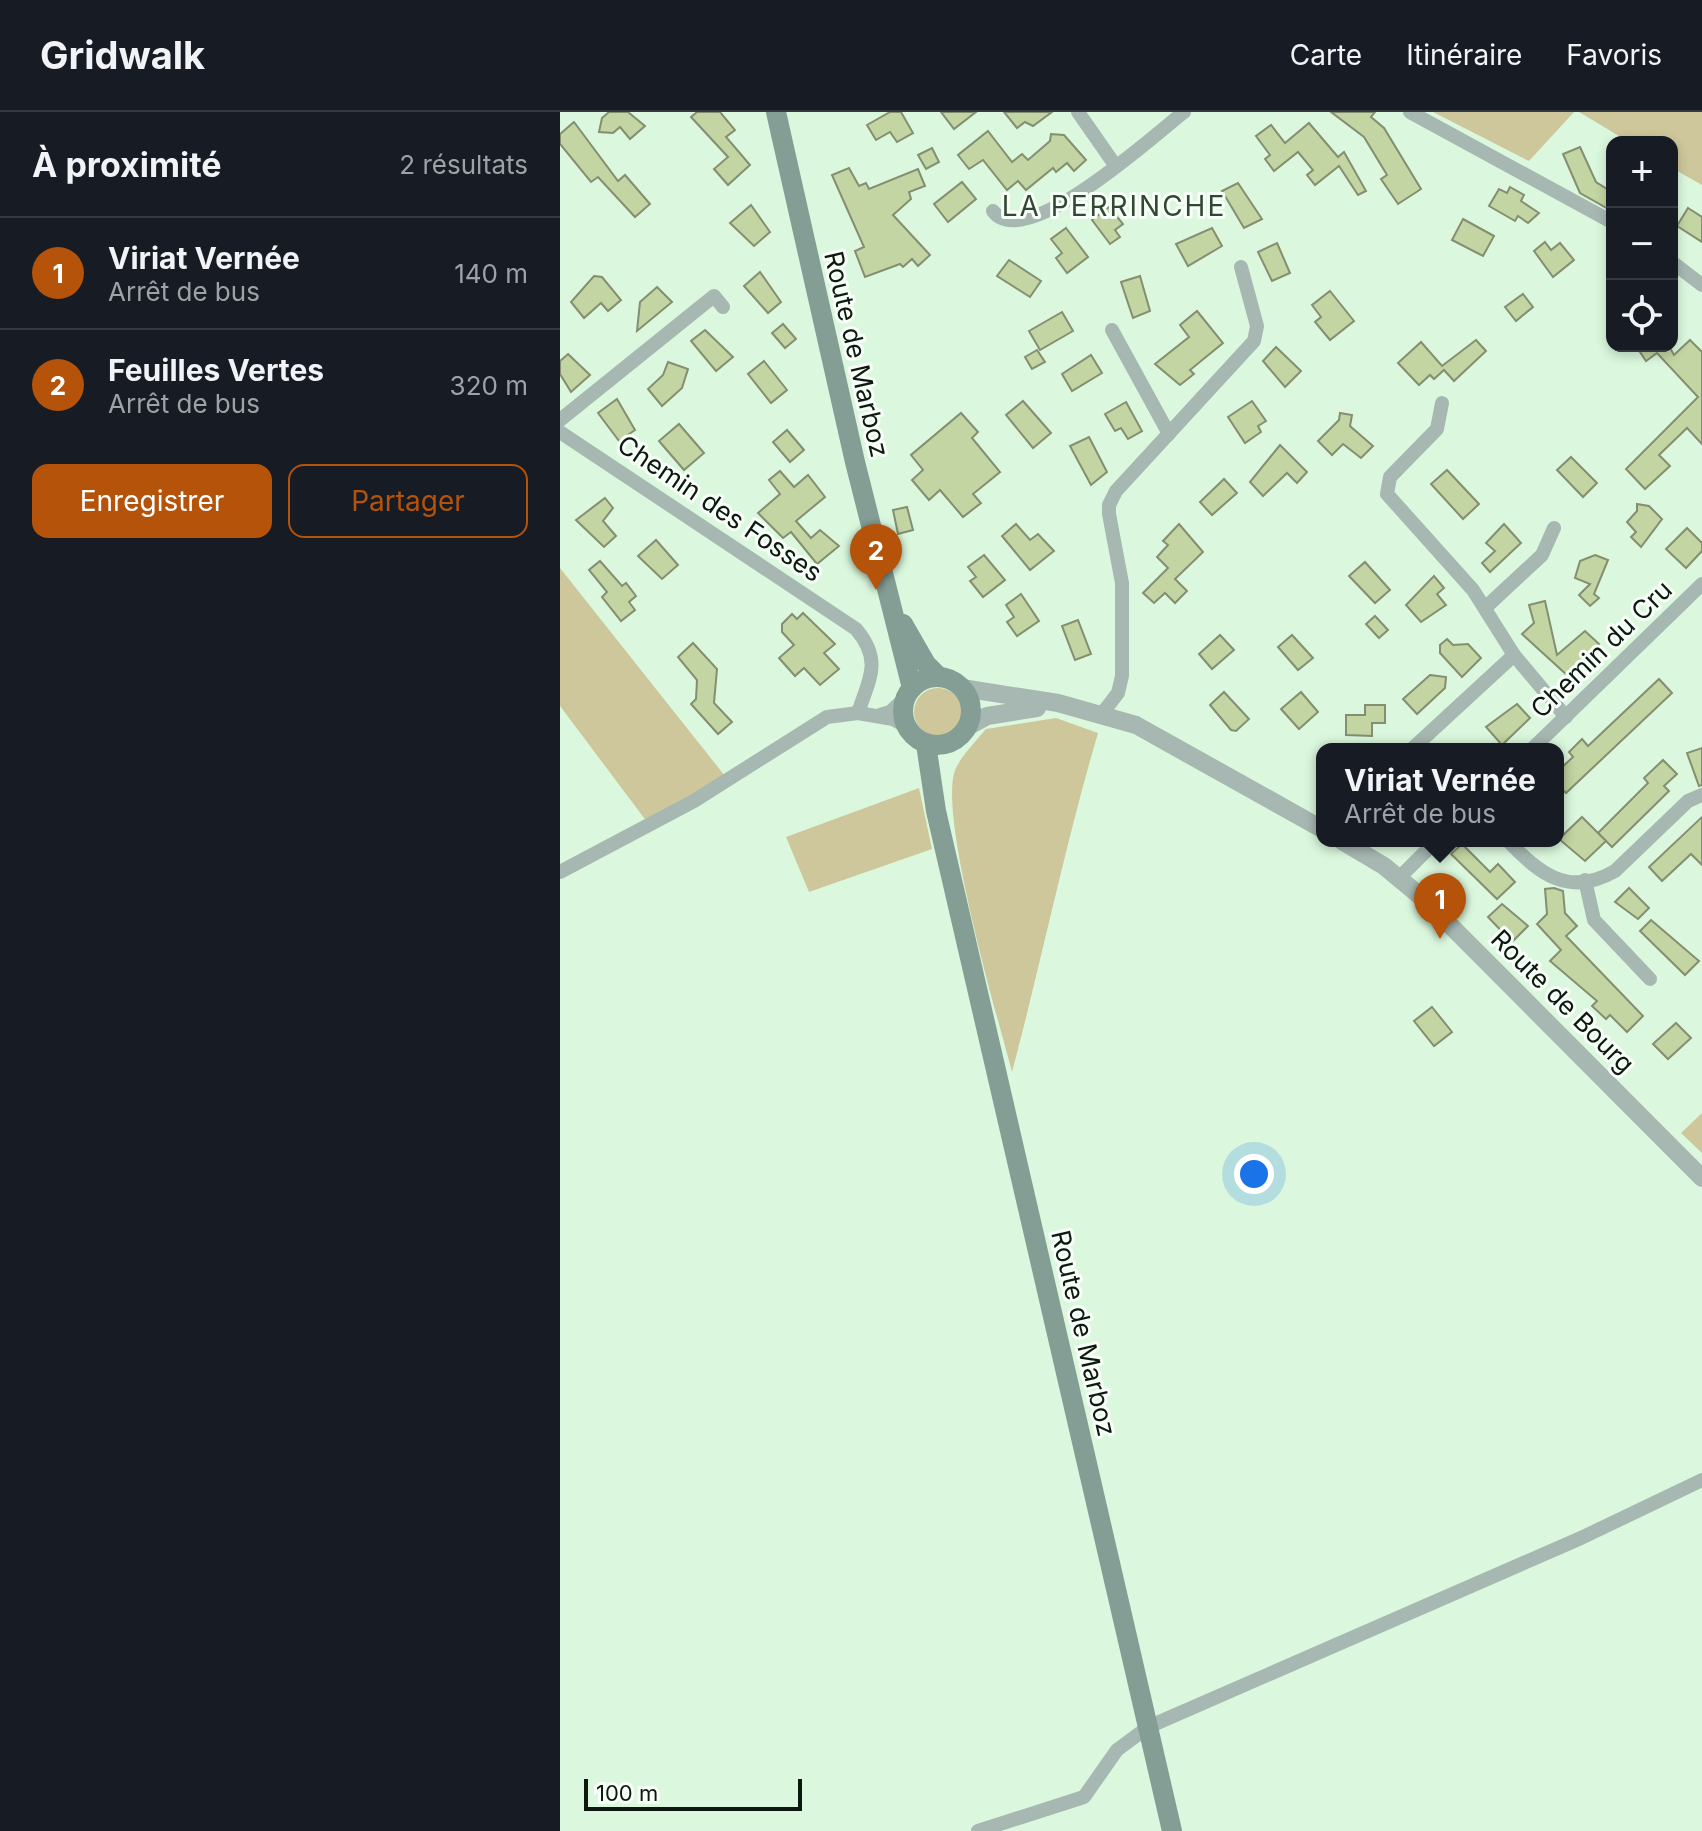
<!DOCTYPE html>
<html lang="fr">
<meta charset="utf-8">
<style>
:root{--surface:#171b24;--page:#242831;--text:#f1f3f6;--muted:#9ea1a6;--line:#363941;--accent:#b45309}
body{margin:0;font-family:Inter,sans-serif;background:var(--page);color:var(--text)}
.controls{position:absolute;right:24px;top:24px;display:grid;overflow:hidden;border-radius:16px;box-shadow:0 4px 12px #0003}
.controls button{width:72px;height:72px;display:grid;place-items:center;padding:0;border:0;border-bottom:2px solid var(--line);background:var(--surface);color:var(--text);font:40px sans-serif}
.scale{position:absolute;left:24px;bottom:20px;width:218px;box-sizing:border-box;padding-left:8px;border:4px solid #0d180f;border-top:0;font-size:22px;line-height:28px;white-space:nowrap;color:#0d180f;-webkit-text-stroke:6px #f8fef8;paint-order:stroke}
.you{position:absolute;left:694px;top:1062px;width:28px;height:28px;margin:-20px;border:6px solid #fff;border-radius:50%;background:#1a73e8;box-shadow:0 0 0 12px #1a73e833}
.badge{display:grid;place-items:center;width:52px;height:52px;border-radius:50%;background:var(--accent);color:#fff;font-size:26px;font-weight:700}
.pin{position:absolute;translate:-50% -66px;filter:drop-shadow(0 2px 4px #0008)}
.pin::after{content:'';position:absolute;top:42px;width:28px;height:24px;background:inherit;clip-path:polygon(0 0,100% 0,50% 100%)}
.popup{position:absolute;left:756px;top:631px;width:248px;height:104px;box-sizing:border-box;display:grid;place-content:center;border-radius:16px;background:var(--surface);filter:drop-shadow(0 2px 6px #0005);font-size:26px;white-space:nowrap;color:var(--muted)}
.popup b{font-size:30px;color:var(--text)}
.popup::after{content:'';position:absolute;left:50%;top:100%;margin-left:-16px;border:16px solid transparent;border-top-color:var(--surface)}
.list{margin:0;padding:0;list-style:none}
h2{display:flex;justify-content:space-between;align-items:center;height:104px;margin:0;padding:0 32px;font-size:34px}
h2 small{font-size:26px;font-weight:400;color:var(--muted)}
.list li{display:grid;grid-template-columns:52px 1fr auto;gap:24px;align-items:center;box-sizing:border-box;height:112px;padding:0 32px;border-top:2px solid var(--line)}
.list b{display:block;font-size:30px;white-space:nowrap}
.list p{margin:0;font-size:26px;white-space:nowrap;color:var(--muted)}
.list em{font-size:26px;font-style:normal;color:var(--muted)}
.actions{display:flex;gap:16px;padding:24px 32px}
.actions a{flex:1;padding:18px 0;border:2px solid var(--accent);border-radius:16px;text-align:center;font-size:28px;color:var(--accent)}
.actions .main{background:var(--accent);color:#fff}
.icon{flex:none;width:44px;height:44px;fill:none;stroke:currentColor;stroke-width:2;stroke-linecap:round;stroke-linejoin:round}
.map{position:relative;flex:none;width:1142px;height:1719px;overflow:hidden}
header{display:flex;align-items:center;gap:48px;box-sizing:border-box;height:112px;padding:0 40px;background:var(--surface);border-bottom:2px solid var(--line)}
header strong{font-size:38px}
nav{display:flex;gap:44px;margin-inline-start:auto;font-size:28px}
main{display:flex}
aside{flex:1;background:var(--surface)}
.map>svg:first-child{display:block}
.green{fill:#cec79b}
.building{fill:#c3d5a2;stroke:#848e70;stroke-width:2}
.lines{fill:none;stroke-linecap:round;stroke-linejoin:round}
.minor{stroke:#a7b8b2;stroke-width:14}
.tertiary{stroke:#a7b8b2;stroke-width:18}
.secondary{stroke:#849d95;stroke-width:20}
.labels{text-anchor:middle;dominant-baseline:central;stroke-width:6;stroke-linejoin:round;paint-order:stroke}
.street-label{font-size:26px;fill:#0d180f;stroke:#f8fef8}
.neighbourhood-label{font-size:28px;letter-spacing:2px;fill:#304833;stroke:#f8fef8}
</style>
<header>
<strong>Gridwalk</strong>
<nav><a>Carte</a><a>Itinéraire</a><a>Favoris</a></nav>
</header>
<main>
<aside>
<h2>À proximité<small>2 résultats</small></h2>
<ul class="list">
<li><span class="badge">1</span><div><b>Viriat Vernée</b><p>Arrêt de bus</p></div><em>140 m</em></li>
<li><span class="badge">2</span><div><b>Feuilles Vertes</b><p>Arrêt de bus</p></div><em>320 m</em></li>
</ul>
<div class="actions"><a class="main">Enregistrer</a><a>Partager</a></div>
</aside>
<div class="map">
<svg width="1142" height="1719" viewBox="0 0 1142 1719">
<rect width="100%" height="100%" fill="#dbf8de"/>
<g class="green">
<polygon points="873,0 1014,0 969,49"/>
<polygon points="1019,0 1142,0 1142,73 1112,56 1112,30 1069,30"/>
<polygon points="0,456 165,664 87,710 0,594"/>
<circle cx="378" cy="600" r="24"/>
<path d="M496,606L538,621C505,733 482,847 452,960C438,906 376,697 396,656C403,642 416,629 426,617Z"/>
<polygon points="359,676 372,737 249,780 226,725"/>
<polygon points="1142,1001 1142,1041 1121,1021"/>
</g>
<g class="building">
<polygon points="49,0 68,0 85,14 70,27 60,15 53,21 39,20 42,6"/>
<polygon points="137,0 160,0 175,18 166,25 190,53 168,73 154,57 168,45 131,5"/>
<polygon points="330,0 341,0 353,21 337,30 330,20 316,28 307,13"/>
<polygon points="381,0 416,0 394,17"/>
<polygon points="444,0 492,0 473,14 465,10 457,16"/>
<polygon points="771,0 815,0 811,5 824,16 861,77 838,92 821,67 827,63 804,25"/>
<polygon points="14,10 58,69 65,63 90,92 75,105 38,65 31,70 0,32 0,22"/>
<polygon points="749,11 778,45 784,40 806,79 798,83 779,54 755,73 747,63 753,58 738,40 714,59 705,47 710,43 696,24 711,13 725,31"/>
<polygon points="428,19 452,50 462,42 468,48 490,29 491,22 504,23 526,48 514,59 507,51 496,60 493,56 466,78 458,69 447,78 423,48 409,57 398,43"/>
<polygon points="1020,35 1036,70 1052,80 1052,99 1020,81 1003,42"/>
<polygon points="372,36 379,50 366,57 358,43"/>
<polygon points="289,56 299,74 306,71 309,77 358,57 365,74 349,80 351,87 333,103 370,143 358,154 352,147 343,155 340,152 305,165 295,139 304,135 272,63"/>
<polygon points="402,70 416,87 388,110 374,92"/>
<polygon points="678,71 702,107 684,116 662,79"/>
<polygon points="950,75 964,83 961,89 979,101 968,111 958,104 955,109 929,94 939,77 947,81"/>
<polygon points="191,93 210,120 194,134 170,111"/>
<polygon points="549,95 563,112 555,118 560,125 550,132 532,108"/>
<polygon points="1128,96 1142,105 1142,130 1117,114"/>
<polygon points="903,107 934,124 923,144 892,128"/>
<polygon points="506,116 528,145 507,161 496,146 502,141 491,127"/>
<polygon points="652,116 662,134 628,154 616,132"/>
<polygon points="985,130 991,138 1000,131 1014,148 993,165 974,139"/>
<polygon points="717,131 730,161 712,169 698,140"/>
<polygon points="449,148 481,169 470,185 437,164"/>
<polygon points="200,160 221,190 208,201 184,174"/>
<polygon points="34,164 42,165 61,188 48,199 41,191 24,206 11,190"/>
<polygon points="580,164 590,199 573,206 561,170"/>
<polygon points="97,175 112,190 77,219 80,190"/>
<polygon points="770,179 794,209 770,228 755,210 761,205 752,193"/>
<polygon points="963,182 973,195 956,209 945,195"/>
<polygon points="637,199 663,231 630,258 634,262 620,273 595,252 629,225 620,213"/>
<polygon points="502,200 513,219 480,238 469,219"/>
<polygon points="223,212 236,227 225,236 212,221"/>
<polygon points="145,218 173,245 156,259 131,229"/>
<polygon points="916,228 926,239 894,269 884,258 874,267 870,263 859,273 838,251 861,230 882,254"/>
<polygon points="1130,228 1142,240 1142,332 1127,316 1099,343 1110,354 1085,377 1066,357 1138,285 1097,241 1086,249 1076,234 1109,234 1114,243"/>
<polygon points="716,235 741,259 725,275 703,249"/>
<polygon points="477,238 485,250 472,257 465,245"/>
<polygon points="8,242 30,263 11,280 0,262 0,249"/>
<polygon points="531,243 542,261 512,279 502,262"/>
<polygon points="204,249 227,278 211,291 188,262"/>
<polygon points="108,250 128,257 122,276 102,294 88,277 103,263"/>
<polygon points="57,287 75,318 59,329 38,301"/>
<polygon points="463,289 491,321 473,336 446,303"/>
<polygon points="692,289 706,309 698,314 701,320 685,331 668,305"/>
<polygon points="566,290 582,319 568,327 561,316 555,319 545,302"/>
<polygon points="401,301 418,320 412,326 440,360 413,382 421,391 403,405 380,378 369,388 352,368 363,358 351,343"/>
<polygon points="780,301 792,303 790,314 813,334 801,346 783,332 772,343 758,329 779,308"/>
<polygon points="119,312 144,341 124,358 99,329"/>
<polygon points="227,318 244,338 230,350 213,330"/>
<polygon points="529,325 547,360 531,373 510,334"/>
<polygon points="720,333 747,360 737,371 727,361 703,384 690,370"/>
<polygon points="1011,345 1037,371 1023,385 997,358"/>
<polygon points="887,358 919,392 903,407 871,372"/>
<polygon points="220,359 234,375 248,363 265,385 236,409 251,426 260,418 279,434 257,452 231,420 223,426 198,401 220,382 209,368"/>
<polygon points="664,367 677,381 652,403 640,390"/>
<polygon points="45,386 53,396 43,409 56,424 44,435 16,408"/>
<polygon points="1077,392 1089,394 1102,407 1081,435 1071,425 1076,420 1067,410 1077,399"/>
<polygon points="347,395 353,418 338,422 333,398"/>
<polygon points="456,412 470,428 478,422 494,439 470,458 442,424"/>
<polygon points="619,412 643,440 615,467 627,479 615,491 605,481 594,491 583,481 608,456 597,445 608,433 603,429"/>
<polygon points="944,412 961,431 930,460 922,451 935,439 926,431"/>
<polygon points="1127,416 1142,431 1142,439 1126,456 1106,437"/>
<polygon points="96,428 118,453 102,467 78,444"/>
<polygon points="424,443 445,468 423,485 410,469 416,465 408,455"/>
<polygon points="1035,443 1048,448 1034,482 1039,486 1030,494 1019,483 1030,472 1015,466 1020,449"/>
<polygon points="40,449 62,474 66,471 76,484 69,490 75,498 61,509 42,485 47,480 29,458"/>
<polygon points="805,450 830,478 815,491 789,464"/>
<polygon points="874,464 884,476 877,482 886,493 861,510 846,493"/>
<polygon points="461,482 479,509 457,524 447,510 454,505 446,493"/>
<polygon points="985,489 997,543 1025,519 1039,532 1031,539 1032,549 1027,553 1018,553 1008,564 962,522 974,511 969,493"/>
<polygon points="243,501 275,532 264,541 279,557 260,573 244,556 235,564 219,546 234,533 222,520 222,512 232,502 237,507"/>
<polygon points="815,504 828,518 819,526 806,512"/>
<polygon points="518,508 531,542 515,548 502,514"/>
<polygon points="660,523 674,538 652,557 639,542"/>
<polygon points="732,523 753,546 738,558 718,535"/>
<polygon points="887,527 893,533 908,532 921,546 902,565 880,541 880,533"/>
<polygon points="133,531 157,557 154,591 172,610 158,622 131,592 136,587 137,568 118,545"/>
<polygon points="870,563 886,565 885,576 857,602 843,587"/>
<polygon points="1099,567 1112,581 1006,681 998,673 998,659 1013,645 1009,640 1022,627 1028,634"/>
<polygon points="664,580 689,607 676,619 671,618 650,593"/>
<polygon points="741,580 758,600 739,617 721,597"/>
<polygon points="957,592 970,606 942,633 926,615"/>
<polygon points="805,593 825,593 825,611 812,611 812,624 786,623 786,603 805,603"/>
<polygon points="1142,636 1142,673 1139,674 1127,641"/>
<polygon points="1103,648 1117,662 1104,674 1109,679 1052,735 1038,721 1088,671 1084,666"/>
<polygon points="1022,705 1046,729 1025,749 999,727"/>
<polygon points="1142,705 1142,753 1131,742 1102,769 1089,755"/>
<polygon points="902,732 930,760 938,752 955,770 937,787 891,742"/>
<polygon points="994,776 1003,779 1005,801 1017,814 1006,824 1083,904 1067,920 1050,903 1046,907 1032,894 1037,889 990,849 1001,838 977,812 987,802 985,777"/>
<polygon points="1069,776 1089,796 1078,807 1055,790"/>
<polygon points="942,792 968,814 952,830 928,805"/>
<polygon points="1091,808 1139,849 1125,863 1080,819"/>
<polygon points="872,895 892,920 874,934 854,909"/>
<polygon points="1116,911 1131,926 1108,947 1093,932"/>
</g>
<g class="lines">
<g class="minor">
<polyline points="518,0 555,53"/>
<polyline points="850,0 1052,110"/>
<path d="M433,99C465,142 594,23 624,0"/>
<polyline points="1112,150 1142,173"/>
<polyline points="552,218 609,322"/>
<polyline points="882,291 877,317 830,365 827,382 913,478 954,543 1006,605"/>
<polyline points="0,308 154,184 163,195"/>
<path d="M0,320L296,517C323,549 309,567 298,601"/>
<polyline points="926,495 982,443 994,416"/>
<polyline points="320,603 330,600 345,586"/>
<polyline points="541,603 558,581 562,564 562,471 549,402 549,393 556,379 694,229 697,214 681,155"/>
<polyline points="852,637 954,543"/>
<polyline points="972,637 1142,472"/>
<path d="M948,729C979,761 1008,786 1055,759L1128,689L1142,683"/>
<polyline points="0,760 134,689 267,605 298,601 333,607 346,614"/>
<polyline points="839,766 876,729"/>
<polyline points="1025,768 1034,808 1090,867"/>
<polyline points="418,1719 524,1685 557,1638 588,1615 1021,1426 1142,1368"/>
</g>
<g class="tertiary">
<polyline points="402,576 498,591 576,613 762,717"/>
<polyline points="407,615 427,604 477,596"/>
<polyline points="782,729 824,754 865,788 1142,1066"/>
</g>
<g class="secondary">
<polyline points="216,0 295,350 352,576"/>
<polyline points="343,512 366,552 379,565"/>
<circle cx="377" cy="599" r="34"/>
<polyline points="366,632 376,699 612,1719"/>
</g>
</g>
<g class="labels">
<g class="street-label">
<text transform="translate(297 242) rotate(77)">Route de Marboz</text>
<text transform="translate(160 396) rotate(34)">Chemin des Fosses</text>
<text transform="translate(1041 537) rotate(-44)">Chemin du Cru</text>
<text transform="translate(1003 889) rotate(45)">Route de Bourg</text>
<text transform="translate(524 1221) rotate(77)">Route de Marboz</text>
</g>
<g class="neighbourhood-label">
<text x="554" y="94">LA PERRINCHE</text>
</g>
</g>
</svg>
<div class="controls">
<button>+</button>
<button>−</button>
<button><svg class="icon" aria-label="locate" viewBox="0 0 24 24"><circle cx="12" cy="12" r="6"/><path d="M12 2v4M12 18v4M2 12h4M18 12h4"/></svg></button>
</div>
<div class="scale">100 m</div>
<div class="you"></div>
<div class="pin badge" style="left:880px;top:827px">1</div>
<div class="popup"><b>Viriat Vernée</b>Arrêt de bus</div>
<div class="pin badge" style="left:316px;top:478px">2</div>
</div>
</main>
